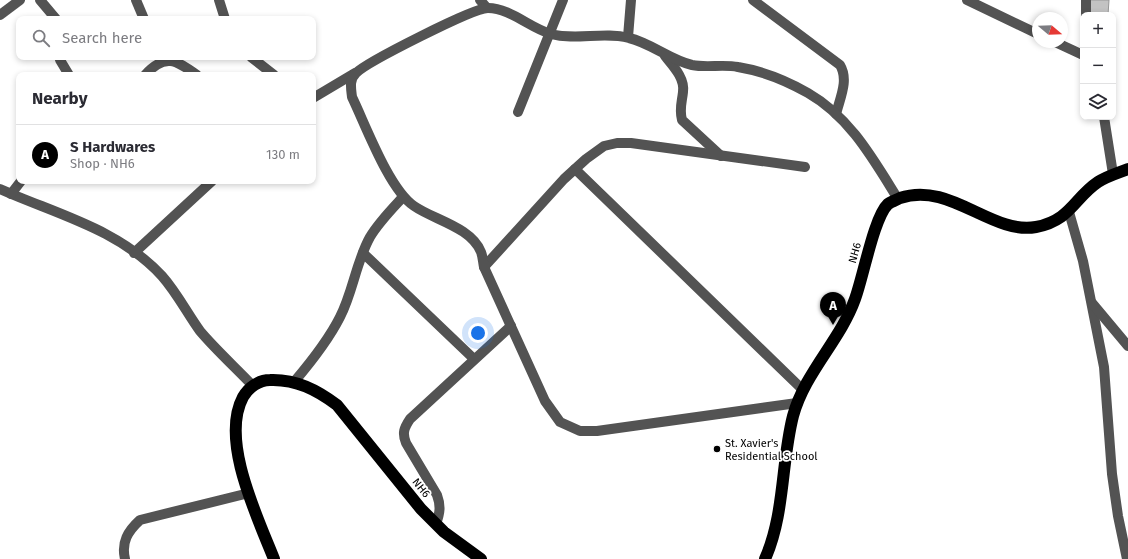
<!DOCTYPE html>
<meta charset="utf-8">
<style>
:root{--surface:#fff;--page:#f7f7f7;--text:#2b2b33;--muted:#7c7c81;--line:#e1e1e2;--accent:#000}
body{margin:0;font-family:"Fira Sans",sans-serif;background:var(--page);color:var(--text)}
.controls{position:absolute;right:12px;top:12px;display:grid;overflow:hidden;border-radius:8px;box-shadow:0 2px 6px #0003}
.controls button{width:36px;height:36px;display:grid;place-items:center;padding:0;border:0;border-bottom:1px solid var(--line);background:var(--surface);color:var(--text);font:20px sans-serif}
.compass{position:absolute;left:1032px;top:12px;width:36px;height:36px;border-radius:50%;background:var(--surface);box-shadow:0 2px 6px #0003;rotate:109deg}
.you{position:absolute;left:478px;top:333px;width:14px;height:14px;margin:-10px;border:3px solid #fff;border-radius:50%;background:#1a73e8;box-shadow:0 0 0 6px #1a73e833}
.badge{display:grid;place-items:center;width:26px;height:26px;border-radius:50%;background:var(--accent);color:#fff;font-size:13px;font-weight:700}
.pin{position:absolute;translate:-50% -33px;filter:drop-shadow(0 1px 2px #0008)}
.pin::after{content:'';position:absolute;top:21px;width:14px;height:12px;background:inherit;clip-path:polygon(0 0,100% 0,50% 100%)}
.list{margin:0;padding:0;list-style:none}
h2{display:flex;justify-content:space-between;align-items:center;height:52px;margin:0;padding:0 16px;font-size:17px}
h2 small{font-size:13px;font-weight:400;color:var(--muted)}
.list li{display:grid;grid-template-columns:26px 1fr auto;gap:12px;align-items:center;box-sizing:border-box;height:60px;padding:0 16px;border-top:1px solid var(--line)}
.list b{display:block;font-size:15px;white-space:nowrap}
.list p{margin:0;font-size:13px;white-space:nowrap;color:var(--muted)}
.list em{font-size:13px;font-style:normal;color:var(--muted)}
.icon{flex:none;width:22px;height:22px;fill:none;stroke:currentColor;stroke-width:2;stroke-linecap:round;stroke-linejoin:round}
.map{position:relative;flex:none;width:1128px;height:559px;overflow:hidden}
.search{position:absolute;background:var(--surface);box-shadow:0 2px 6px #0003;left:16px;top:16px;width:300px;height:44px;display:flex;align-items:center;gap:10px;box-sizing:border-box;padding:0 14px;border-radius:8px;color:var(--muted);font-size:15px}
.panel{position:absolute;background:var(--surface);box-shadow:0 2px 6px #0003;left:16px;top:72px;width:300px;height:112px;border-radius:8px}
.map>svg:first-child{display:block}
.building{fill:#c3c3c3;stroke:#979797}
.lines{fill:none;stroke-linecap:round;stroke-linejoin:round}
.minor{stroke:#535353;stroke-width:10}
.highway{stroke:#000;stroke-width:12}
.poi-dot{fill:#000;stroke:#fff;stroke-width:1.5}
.labels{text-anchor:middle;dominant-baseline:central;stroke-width:3.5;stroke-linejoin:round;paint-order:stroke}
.street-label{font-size:11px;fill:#000;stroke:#fff}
.poi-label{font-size:11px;fill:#000;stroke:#fff;text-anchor:start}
</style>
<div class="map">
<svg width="1128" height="559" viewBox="0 0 1128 559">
<rect width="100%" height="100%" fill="#fff"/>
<polygon class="building" points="1090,0 1109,0 1108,15 1089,15"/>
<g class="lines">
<g class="minor">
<polyline points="40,0 56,19"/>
<polyline points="136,0 144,19"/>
<polyline points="219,0 225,19"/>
<polyline points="480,0 487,8"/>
<path d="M753,0L840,65C849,80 840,98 836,114"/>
<polyline points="967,0 1038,34"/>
<polyline points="0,15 20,0"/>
<polyline points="1086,15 1086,0"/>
<polyline points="628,37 631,0"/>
<polyline points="1055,42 1083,55"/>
<path d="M665,56C673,66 685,78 683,92C682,102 679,109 682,120L721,156"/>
<polyline points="62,57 60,60 69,75"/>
<polyline points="251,57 274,75"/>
<path d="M145,75C165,53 176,60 197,75"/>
<polyline points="313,98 355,73"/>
<polyline points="518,112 563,0"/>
<polyline points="1104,117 1113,174"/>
<polyline points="575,169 802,389"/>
<path d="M0,189C56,214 119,229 162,276C177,293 187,313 200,331C216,350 236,368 253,386"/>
<polyline points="11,194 21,181"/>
<polyline points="1069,212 1083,261 1104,367 1112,474 1118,516 1127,559"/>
<polyline points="134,253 212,181"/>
<polyline points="363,253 474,359"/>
<polyline points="484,267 564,179 586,159 604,146 617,143 631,143 805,167"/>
<polyline points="1092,303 1128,346"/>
<path d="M294,382C311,362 328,341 340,317C353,292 356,262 370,237C379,222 391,210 403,197"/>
<path d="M797,403L597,431H580L560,422L545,401L484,267C483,263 483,257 481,252C471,227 434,220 414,206C389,189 366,126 352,97C351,88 349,80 356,73C367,62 473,8 488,8C510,8 530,28 551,34C576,41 604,31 629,38C651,43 670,60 692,65C707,68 723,64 738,67C762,71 787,81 808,93C850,117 873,159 898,199"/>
<path d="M436,524C440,513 441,506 437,495L406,443C402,433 404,428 410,419L511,326"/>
<path d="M125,559C121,542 128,531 140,520L249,493"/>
</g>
<g class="highway">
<path d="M274,559C257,516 220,440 243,397C249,387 259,380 270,380C296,379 317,390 337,405L421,509L444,532L481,559"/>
<path d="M765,559C785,514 781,463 793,416C805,372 840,341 855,299C863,278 874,217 888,204C891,202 896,200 900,198C950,181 991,235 1036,227C1071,220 1074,198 1098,182C1107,176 1118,173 1128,169"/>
</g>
</g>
<circle class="poi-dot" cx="717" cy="449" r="4"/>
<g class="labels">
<g class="street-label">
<text transform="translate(855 253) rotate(-74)">NH6</text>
<text transform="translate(421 488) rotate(51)">NH6</text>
</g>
<g class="poi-label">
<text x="725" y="443">St. Xavier's<tspan x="725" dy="13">Residential School</tspan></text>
</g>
</g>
</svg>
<div class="controls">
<button>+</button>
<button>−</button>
<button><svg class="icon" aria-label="layers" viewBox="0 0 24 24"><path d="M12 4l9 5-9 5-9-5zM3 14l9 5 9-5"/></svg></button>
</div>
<svg class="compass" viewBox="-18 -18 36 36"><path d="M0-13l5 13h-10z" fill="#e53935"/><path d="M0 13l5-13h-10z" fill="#7c7c81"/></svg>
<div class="you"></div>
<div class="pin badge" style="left:833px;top:325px">A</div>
<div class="search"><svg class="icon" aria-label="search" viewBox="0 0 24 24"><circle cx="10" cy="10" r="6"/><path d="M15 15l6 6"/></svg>Search here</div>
<section class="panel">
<h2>Nearby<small></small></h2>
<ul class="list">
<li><span class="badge">A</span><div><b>S Hardwares</b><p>Shop · NH6</p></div><em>130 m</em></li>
</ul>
</section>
</div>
